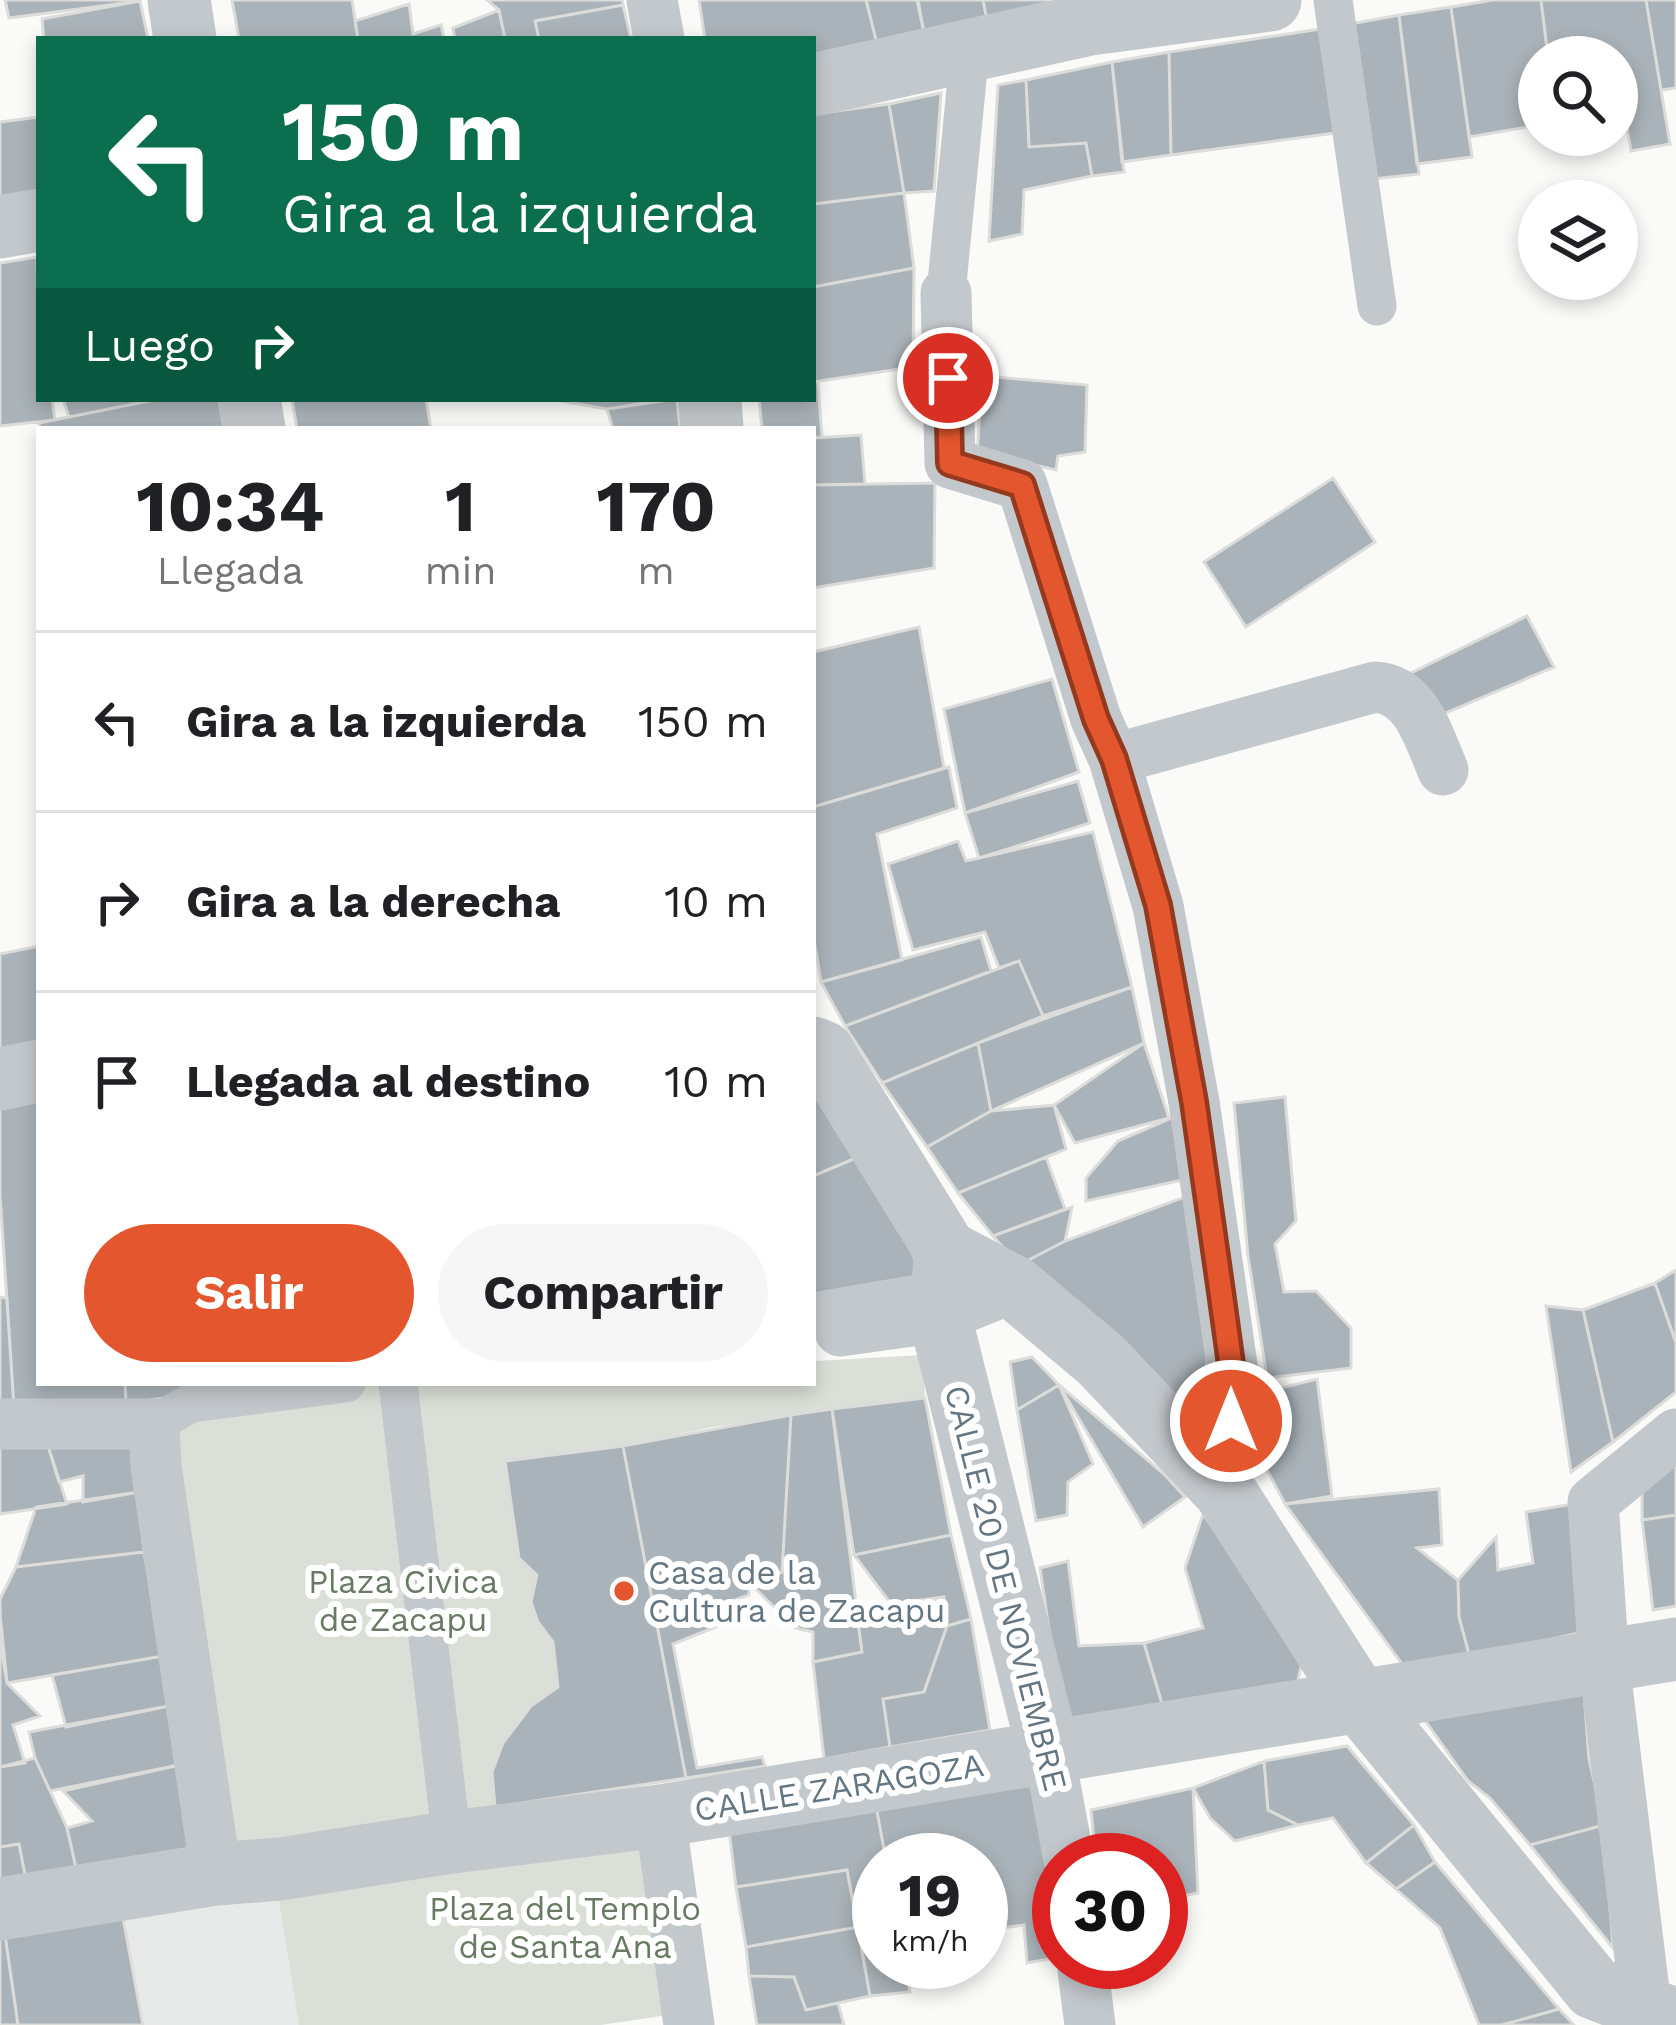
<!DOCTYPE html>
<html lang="es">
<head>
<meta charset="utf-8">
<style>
  body { margin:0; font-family:"Work Sans",sans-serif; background:#f6f6f6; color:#202124; height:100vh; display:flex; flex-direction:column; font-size:45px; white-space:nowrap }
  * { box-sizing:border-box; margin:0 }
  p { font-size:39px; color:#757577 }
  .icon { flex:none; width:66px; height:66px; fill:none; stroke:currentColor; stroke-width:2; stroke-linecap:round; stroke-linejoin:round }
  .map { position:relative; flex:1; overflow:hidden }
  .drawer { position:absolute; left:36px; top:426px; width:780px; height:960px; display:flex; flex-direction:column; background:#fff; border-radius:0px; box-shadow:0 6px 18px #0003 }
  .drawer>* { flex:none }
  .top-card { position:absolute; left:36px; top:36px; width:780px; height:366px; border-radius:0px; box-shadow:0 6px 18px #0003; background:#0b6e4f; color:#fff; overflow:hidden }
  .buttons { position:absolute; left:1518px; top:36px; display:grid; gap:24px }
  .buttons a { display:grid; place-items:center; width:120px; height:120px; border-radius:50%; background:#fff; box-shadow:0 6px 18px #0003; font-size:60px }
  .speed { position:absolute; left:852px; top:1833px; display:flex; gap:24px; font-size:60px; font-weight:700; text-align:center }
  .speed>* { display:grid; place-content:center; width:156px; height:156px; border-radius:50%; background:#fff; box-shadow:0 6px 18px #0003; line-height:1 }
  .speed small { font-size:30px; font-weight:400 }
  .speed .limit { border:18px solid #d22; background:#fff; color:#111 }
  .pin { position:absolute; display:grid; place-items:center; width:102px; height:102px; color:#fff; margin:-51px; border:6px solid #fff; border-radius:50%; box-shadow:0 3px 12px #0007 }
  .me { position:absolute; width:132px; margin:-66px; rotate:0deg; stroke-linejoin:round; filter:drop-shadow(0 0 9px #0008) }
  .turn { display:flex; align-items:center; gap:42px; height:252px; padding:0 48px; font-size:54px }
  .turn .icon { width:156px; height:156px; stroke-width:2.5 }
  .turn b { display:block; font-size:84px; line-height:102px }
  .then { display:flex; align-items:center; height:114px; padding:0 48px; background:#0003; gap:24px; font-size:45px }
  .eta { display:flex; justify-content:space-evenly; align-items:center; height:204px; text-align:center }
  .eta b { font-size:72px; font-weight:700; line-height:84px }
  .button { display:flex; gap:24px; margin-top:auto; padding:24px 48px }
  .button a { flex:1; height:138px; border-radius:72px; background:#e4572e; color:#fff; font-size:48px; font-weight:700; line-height:138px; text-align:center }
  .button a+a { background:#f6f6f6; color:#202124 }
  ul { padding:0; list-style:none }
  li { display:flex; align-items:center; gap:36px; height:180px; padding:0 48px; border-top:3px solid #e0e0e0 }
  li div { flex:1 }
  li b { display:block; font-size:45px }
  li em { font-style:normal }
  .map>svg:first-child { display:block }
</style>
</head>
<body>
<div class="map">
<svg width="1676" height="2025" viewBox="0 0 1676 2025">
  <rect width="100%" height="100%" fill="#fafaf8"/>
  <path fill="#e8e9e9" d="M280 1869 300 2025H145L122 1913Z"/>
  <path fill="#dadfd7" d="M923 1355 925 1398 712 1427 623 1446 686 1778 211 1848 156 1466 191 1403 288 1383H813V1357L815 1361Z
    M660 1816 675 2014 601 2025H299L279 1900Z"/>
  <path fill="#aab3b9" stroke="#dcdcda" stroke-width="3" d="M5 0H140V1L9 18Z
    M232 0H352L358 39H239Z
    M487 0H622L623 5 535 21 539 39H505L499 10Z
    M699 0H866L877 44 813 59V39H705Z
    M866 0H917L924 33 877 44Z
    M918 0H983L987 21 924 33Z
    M983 0H1047L1046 6 987 21Z
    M1493 0H1541L1548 57H1539V125L1469 137 1451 7Z
    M1541 0H1646L1670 144 1631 151 1624 110 1617 112V57H1548Z
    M1646 0H1676V88L1661 90Z
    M140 1 148 39H44L42 19Z
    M409 4 413 34 441 25 444 39H358L355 21Z
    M623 5 631 39H539L535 21Z
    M1451 7 1472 157 1417 164 1399 15Z
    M499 10 505 39H455L453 28Z
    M1399 15 1419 174 1363 180 1340 26Z
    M1327 28 1343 132 1171 155 1169 52Z
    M1169 52 1171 155 1122 162 1112 62Z
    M1112 62 1124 172 1092 176 1086 143 1029 147 1026 80Z
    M1026 80 1029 147 1086 143 1092 176 1024 190 1022 234 989 241 998 85Z
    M941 93 934 191 904 193 889 104Z
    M889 104 904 193 813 204V114Z
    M39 117V200L0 208V122Z
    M904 193 914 268 813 287V204Z
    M37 257 39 399H52L55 420 0 426V263Z
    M914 268 913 367 813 382V287Z
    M983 376 1087 385 1085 452 1058 456 1056 470 977 452Z
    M813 382H818L822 437 813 438V429H762L759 399H813Z
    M63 399H159L69 417Z
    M159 399H227L232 429H40L39 423Z
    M292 399H426L431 429H297Z
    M550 399H670L607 409Z
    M677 399 680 429H613L607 409Z
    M861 435 865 484 813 485V438Z
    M1333 478 1375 542 1246 627 1204 562Z
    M935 483 934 568 813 588V485Z
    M1527 616 1554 667 1441 715 1403 677Z
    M919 627 944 768 813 807V652Z
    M1052 679 1079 772 965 813 944 709Z
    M949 767 957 808 877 834 902 960 821 982 813 933V807Z
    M1078 781 1090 823 979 858 965 813Z
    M1093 832 1132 987 1043 1016 1019 961 999 968 985 932 913 950 888 864 958 841 966 861Z
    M981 937 991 971 845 1026 821 982Z
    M39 946V1052L0 1060V954Z
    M1019 961 1043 1016 882 1083 845 1026Z
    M1132 987 1144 1043 991 1111 978 1043Z
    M978 1043 991 1111 927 1147 882 1083Z
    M1144 1043 1169 1118 1075 1143 1054 1105Z
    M813 1066 868 1153 813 1176Z
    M39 1087V1383H125L126 1403 14 1408 0 1195V1093Z
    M1285 1097 1296 1221 1275 1244 1284 1292 1316 1291 1351 1328V1368L1267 1378 1248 1256 1234 1103Z
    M1054 1105 1066 1149 958 1193 927 1147 991 1111Z
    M1178 1115 1187 1179 1086 1201V1178L1118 1141Z
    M868 1153 925 1282 813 1307V1176Z
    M1046 1157 1065 1209 993 1236 958 1193Z
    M1190 1195 1207 1357 1203 1422 1019 1265 1065 1241Z
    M1072 1207 1065 1241 1019 1265 993 1236Z
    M1676 1270V1343L1655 1283Z
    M1655 1283 1676 1343V1392L1613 1442 1583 1310Z
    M0 1297 7 1298 14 1408 0 1406Z
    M1546 1306 1583 1310 1613 1442 1571 1472Z
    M1032 1357 1059 1385 1017 1410 1010 1362Z
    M1317 1379 1332 1496 1285 1504 1265 1466V1392Z
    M125 1383H282L126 1403Z
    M1059 1385 1164 1474 1185 1497 1143 1527Z
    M1059 1385 1093 1464 1068 1482 1067 1515 1036 1521 1017 1410Z
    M925 1398 951 1535 854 1555 832 1409Z
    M832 1409 862 1652 813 1662V1632L795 1628 749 1582 782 1572 791 1415Z
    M791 1415 782 1572 749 1582V1595L721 1605 723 1624 673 1644 697 1768 762 1757 765 1766 686 1778 623 1446Z
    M132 1442 139 1492 83 1502V1476L59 1482 48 1446Z
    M0 1443 48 1446 67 1504 0 1514Z
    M623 1446 686 1778 495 1807 492 1772 503 1743 531 1706 558 1687 553 1642 538 1622 531 1602 537 1575 519 1558 505 1461Z
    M1676 1459V1515L1642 1520V1486Z
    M1439 1489 1442 1545 1417 1548 1458 1580 1459 1617 1470 1658 1405 1668 1285 1504Z
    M139 1492 144 1552 16 1567 36 1507Z
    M1578 1503 1587 1631 1470 1658 1459 1617 1458 1580 1496 1537 1498 1570 1533 1563 1526 1512Z
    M1203 1514 1303 1657 1297 1685 1165 1714 1144 1643 1203 1628 1185 1568Z
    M1676 1515V1606L1653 1610 1642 1520Z
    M951 1535 971 1619 947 1626 944 1597 891 1604 854 1555Z
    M144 1552 163 1656 7 1683 1 1647 0 1599 16 1567Z
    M1068 1561 1079 1646 1144 1643 1165 1714 1064 1733 1040 1568Z
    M944 1597 947 1626 924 1692 883 1699 890 1747 824 1759 813 1662 862 1652 857 1615Z
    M0 1614 7 1683 40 1716 13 1725 25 1763 0 1767Z
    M971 1619 990 1730 890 1747 883 1699 924 1692 947 1626Z
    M163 1656 174 1705 66 1727 52 1675Z
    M1584 1693 1589 1759 1604 1825 1530 1845 1490 1798 1468 1781 1422 1716Z
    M174 1705 184 1764 50 1791 35 1758 29 1732Z
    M1347 1746 1414 1825 1366 1863 1333 1818 1298 1825 1268 1810 1264 1761Z
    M35 1758 67 1828 78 1877 27 1885 19 1844 0 1847V1767Z
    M1264 1761 1268 1810 1298 1825 1235 1841 1210 1818 1193 1788Z
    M184 1764 190 1849 78 1877 67 1828 92 1821 63 1791Z
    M1040 1780 1059 1904V1957L1027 1963 1024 1925 981 1931V1860H886L876 1806Z
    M1193 1788 1198 1893 1161 1900V1860H1096L1091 1810Z
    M876 1806 886 1860H879V1962H904L910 1992 870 1996 847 1870 736 1887 729 1830Z
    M1414 1825 1435 1862 1396 1889 1366 1863Z
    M1604 1825 1613 1948 1530 1845Z
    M19 1844 27 1885 0 1890V1847Z
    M1435 1862 1559 2009 1502 2025H1479L1440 1928 1396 1889Z
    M847 1870 858 1927 746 1947 736 1887Z
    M122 1913 143 2025H18L5 1935Z
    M858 1927 870 1996 806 2010 794 1977 749 1976 746 1947Z
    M5 1935 18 2025H0V1936Z
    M904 1962H980L981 1966 908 1983Z
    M749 1976 794 1977 806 2010 838 2003 844 2025H757Z
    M1559 2009 1574 2025H1502Z"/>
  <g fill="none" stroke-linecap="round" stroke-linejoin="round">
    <path stroke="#c3c8cc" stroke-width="39" d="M1333 0 1377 306
      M946 293 970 49
      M813 1312 941 1290
      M398 1383 452 1842
      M154 1424 191 1403 346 1383"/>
    <path stroke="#c3c8cc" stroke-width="51" d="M652 0 659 39
      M946 293 950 463 1022 485 1096 719 1114 759 1158 906 1194 1102 1235 1386 1224 1490
      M1114 759 1375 687C1417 690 1428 736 1443 770
      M840 1331 940 1317 1014 1287
      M0 1424H154L156 1466 216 1874
      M1049 1753 1069 1860
      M660 1816 689 2025
      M1082 1962 1090 2025
      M1640 2025 1646 2007 1604 1662 1593 1502 1676 1434"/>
    <path stroke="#c3c8cc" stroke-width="63" d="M179 0 185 39
      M813 85 1090 24 1270 0
      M0 227 39 220
      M249 399 254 429
      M710 399 712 429
      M813 1048 823 1052 946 1251 940 1317 1049 1753
      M0 1079 39 1071
      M946 1251 1014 1287 1101 1360 1224 1490 1358 1699 1594 1988 1676 2020
      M0 1909 216 1874 280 1869 452 1842 660 1816 1676 1649"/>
  </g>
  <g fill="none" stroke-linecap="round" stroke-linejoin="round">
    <defs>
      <path id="route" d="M948 378 950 463 1022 485 1096 719 1114 759 1158 905 1194 1102 1221 1292 1234 1386 1231 1421"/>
    </defs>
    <use href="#route" stroke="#94391e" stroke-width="30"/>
    <use href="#route" stroke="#e4572e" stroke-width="21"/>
  </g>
  <circle fill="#e4572e" stroke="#fff" stroke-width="4.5" cx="624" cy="1591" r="12"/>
  <g text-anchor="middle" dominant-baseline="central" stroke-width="12" stroke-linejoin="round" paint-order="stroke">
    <g font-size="33" fill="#657683" stroke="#fff" text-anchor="start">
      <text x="648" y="1572">Casa de la<tspan x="648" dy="38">Cultura de Zacapu</tspan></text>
    </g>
    <g font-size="33" fill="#687a64" stroke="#fff">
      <text x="403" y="1581">Plaza Civica<tspan x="403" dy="38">de Zacapu</tspan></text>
      <text x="565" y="1908">Plaza del Templo<tspan x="565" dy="38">de Santa Ana</tspan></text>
    </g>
    <g font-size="33" fill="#657683" stroke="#fff">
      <text transform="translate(1006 1588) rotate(76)">CALLE 20 DE NOVIEMBRE</text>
      <text transform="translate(839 1787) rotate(-9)">CALLE ZARAGOZA</text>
    </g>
  </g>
</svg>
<div class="buttons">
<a><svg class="icon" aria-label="search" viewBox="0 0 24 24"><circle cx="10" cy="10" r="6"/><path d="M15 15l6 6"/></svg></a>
<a><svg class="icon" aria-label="layers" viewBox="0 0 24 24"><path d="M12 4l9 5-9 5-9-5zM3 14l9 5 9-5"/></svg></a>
</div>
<div class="speed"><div>19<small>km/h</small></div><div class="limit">30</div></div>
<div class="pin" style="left:948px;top:378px;background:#d93025"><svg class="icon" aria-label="arrive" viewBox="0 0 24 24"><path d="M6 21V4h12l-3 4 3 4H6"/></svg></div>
<svg class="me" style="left:1231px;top:1421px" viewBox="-20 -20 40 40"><circle r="17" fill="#e4572e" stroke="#fff" stroke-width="3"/><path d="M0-11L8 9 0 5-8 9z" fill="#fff"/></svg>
<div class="top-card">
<div class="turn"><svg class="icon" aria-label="left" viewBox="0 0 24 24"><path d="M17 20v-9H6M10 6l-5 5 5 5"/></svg><div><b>150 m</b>Gira a la izquierda</div></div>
<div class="then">Luego<svg class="icon" aria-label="right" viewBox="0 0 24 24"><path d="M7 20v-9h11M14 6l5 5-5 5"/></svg></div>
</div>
<section class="drawer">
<div class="eta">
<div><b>10:34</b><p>Llegada</p></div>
<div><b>1</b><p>min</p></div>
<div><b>170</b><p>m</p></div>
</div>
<ul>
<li><svg class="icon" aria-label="left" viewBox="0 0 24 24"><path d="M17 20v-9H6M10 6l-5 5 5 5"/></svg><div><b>Gira a la izquierda</b></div><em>150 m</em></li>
<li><svg class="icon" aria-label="right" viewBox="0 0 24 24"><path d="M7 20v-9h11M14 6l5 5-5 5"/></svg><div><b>Gira a la derecha</b></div><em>10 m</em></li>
<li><svg class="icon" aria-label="arrive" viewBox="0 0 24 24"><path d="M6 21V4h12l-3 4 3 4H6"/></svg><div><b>Llegada al destino</b></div><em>10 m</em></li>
</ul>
<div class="button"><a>Salir</a><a>Compartir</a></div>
</section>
</div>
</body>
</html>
